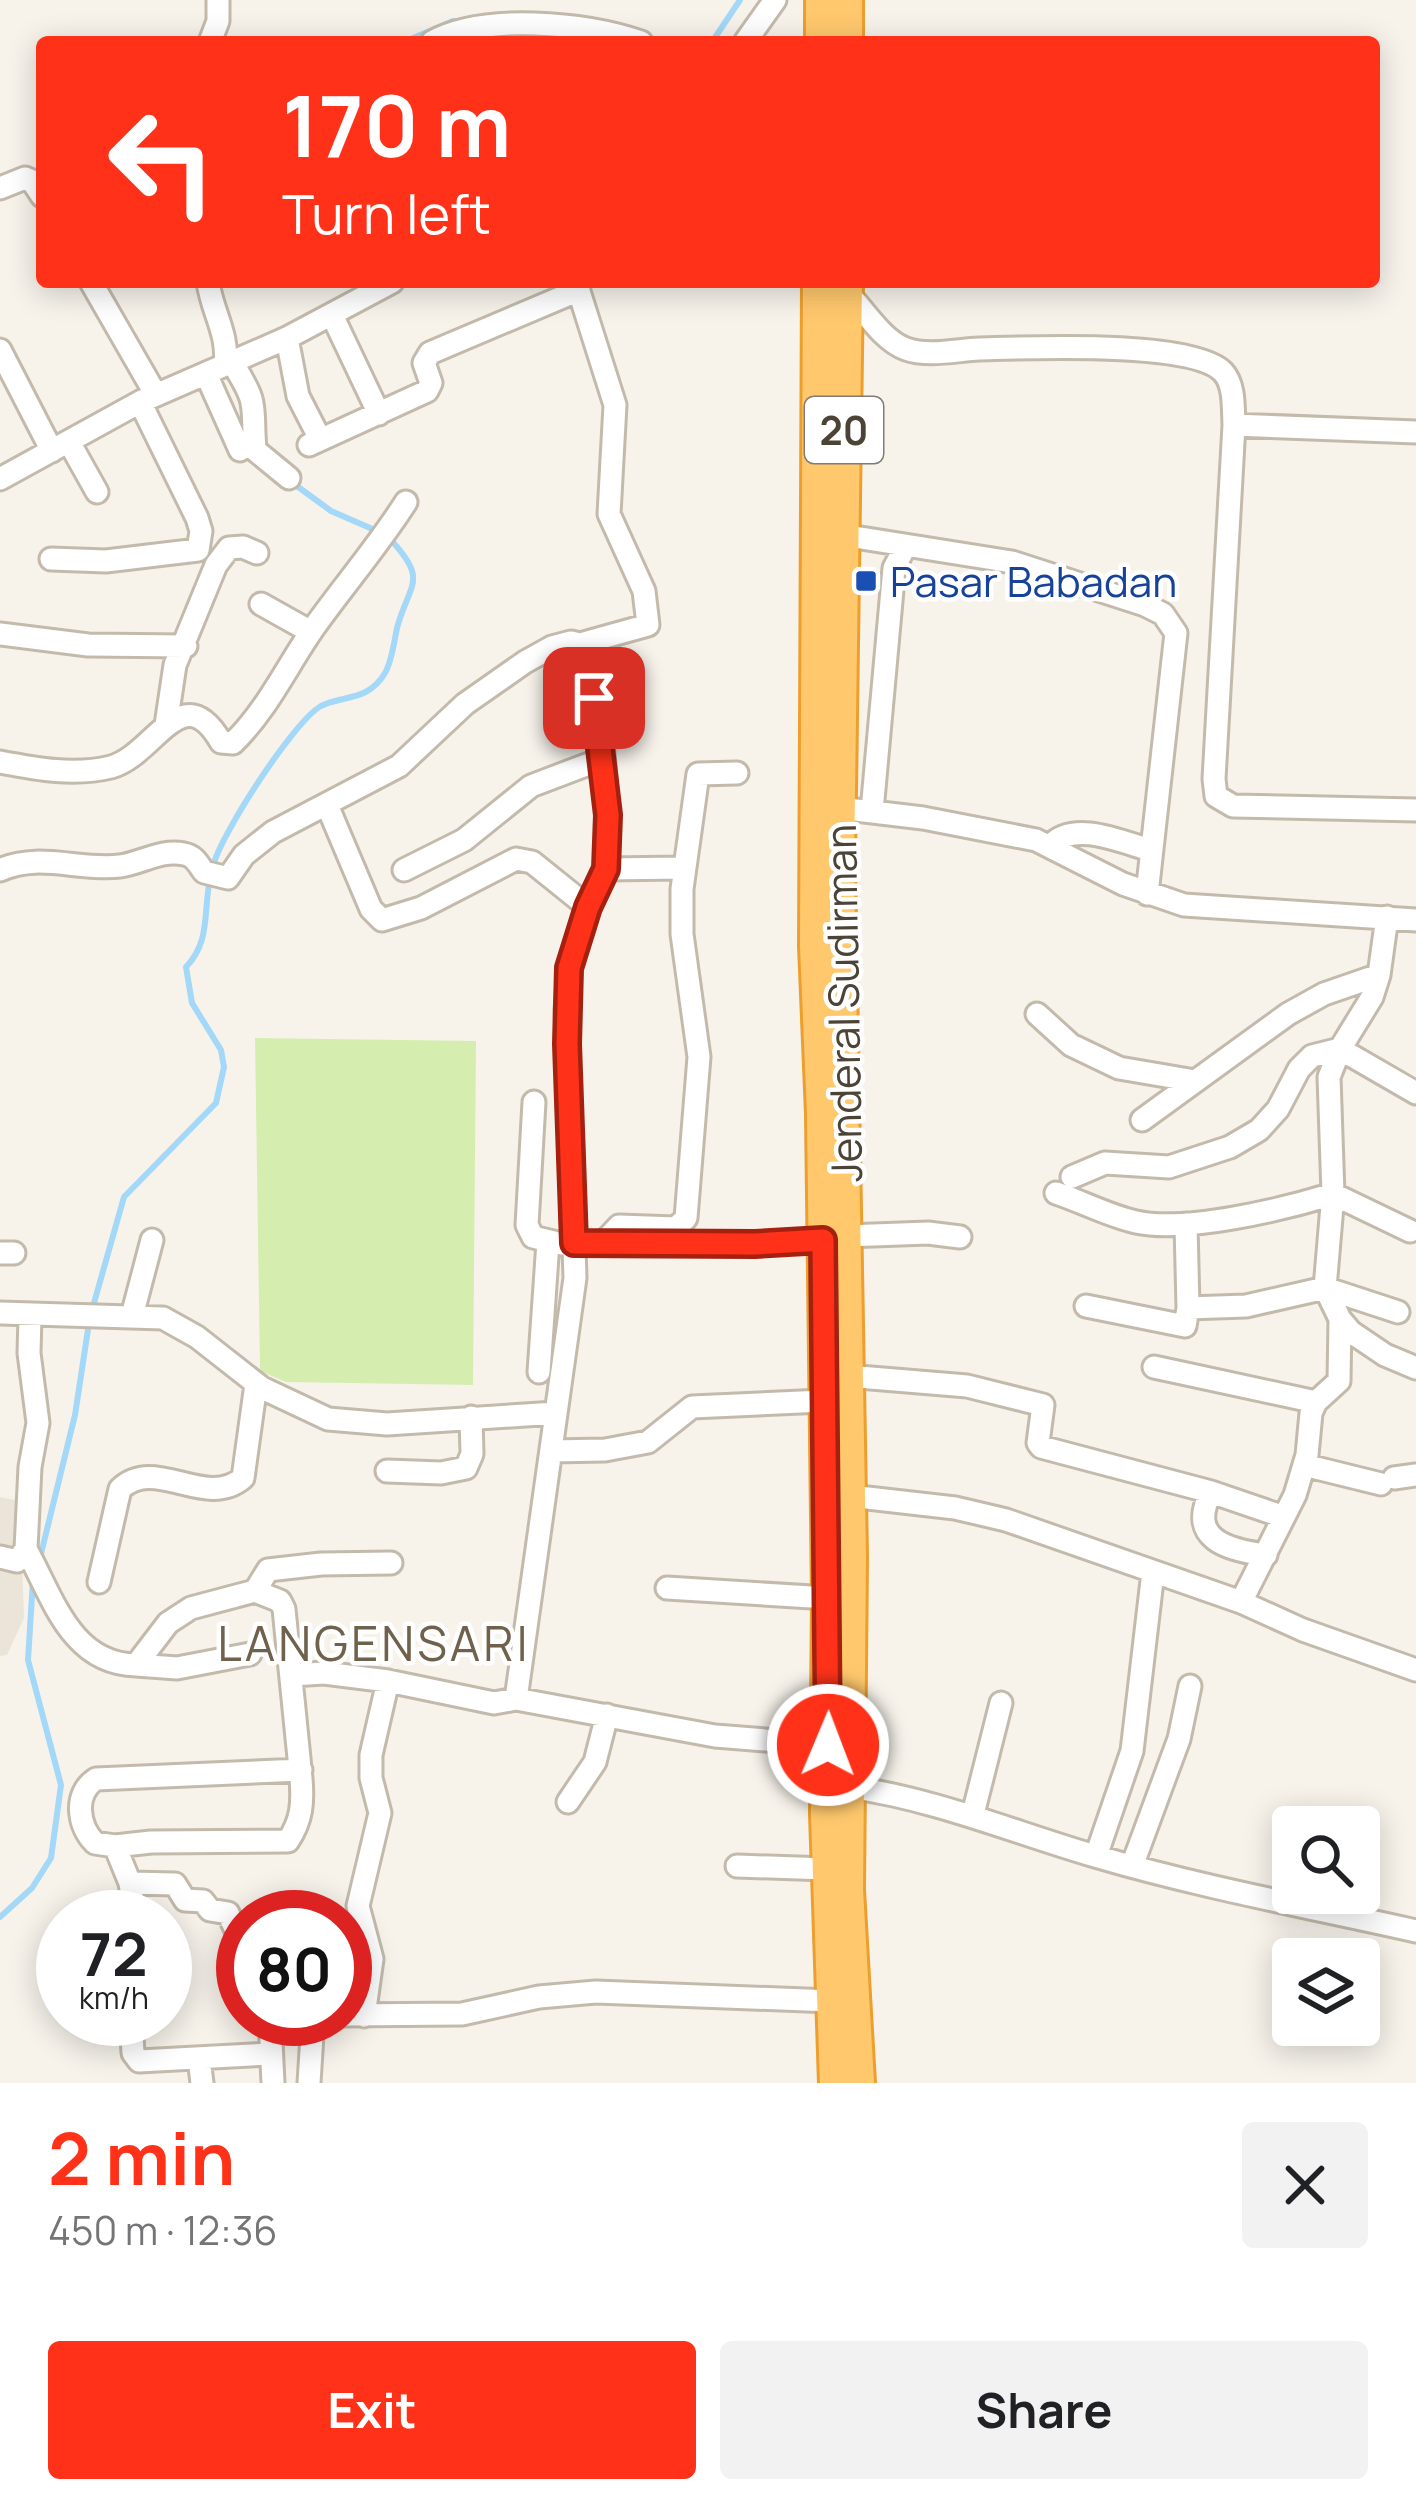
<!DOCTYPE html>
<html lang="en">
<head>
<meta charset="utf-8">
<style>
  body { margin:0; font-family:Manrope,sans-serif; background:#f2f2f2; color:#202124; height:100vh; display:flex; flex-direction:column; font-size:45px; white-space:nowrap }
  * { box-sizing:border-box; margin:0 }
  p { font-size:39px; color:#757577 }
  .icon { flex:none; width:66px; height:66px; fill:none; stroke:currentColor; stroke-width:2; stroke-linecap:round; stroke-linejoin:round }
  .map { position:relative; height:2083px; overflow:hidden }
  .details { display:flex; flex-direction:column; background:#fff; flex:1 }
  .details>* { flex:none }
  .banner { position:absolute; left:36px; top:36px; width:1344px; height:252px; border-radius:12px; box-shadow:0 6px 30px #0003; background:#ff3219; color:#fff; overflow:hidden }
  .buttons { position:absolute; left:1272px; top:1806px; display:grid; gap:24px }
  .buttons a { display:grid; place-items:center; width:108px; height:108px; border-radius:12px; background:#fff; box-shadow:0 6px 30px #0003; font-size:60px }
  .speed { position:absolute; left:36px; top:1890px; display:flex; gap:24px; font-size:60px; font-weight:700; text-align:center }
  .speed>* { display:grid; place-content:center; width:156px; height:156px; border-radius:50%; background:#fff; box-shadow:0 6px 30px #0003; line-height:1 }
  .speed small { font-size:30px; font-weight:400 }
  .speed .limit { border:18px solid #d22; background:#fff; color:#111 }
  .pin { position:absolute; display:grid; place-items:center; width:102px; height:102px; color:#fff; margin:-51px; border-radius:24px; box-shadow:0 6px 18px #0006 }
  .me { position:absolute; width:132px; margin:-66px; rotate:1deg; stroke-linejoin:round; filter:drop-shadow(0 0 9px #0008) }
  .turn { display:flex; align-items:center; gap:42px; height:252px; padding:0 48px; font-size:54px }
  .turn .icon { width:156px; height:156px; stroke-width:2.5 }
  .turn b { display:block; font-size:84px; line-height:102px }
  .round { display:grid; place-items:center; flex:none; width:126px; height:126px; border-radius:12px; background:#f2f2f2 }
  .head { display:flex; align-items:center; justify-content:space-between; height:204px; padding:0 48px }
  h1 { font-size:72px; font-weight:700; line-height:90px; color:#ff3219 }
  .primary-button { display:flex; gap:24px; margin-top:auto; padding:24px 48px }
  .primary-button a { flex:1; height:138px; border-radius:12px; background:#ff3219; color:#fff; font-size:48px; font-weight:700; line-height:138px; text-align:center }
  .primary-button a+a { background:#f2f2f2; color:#202124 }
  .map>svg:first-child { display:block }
</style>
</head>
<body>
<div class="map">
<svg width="1416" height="2083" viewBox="0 0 1416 2083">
  <rect width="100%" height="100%" fill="#f7f3eb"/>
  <path fill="#ebe4d8" d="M0 1497 20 1501 24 1618 7 1655 0 1656Z"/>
  <path fill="#d5eeb0" d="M255 1038 476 1041 473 1385 286 1382 260 1371Z"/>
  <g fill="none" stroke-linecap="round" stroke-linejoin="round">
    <path stroke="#a3d8f8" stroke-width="6" d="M648 38 664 42
      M404 42 453 21 462 22
      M712 42 740 0
      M290 481 331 511 377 531
      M213 866C221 834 294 721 321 706 342 695 368 702 385 673 392 661 394 642 397 628 409 583 430 581 389 538
      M92 1310 124 1197 216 1103 224 1067 221 1050 192 1003 186 967C211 941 203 912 210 879
      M39 1562 75 1415 89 1323
      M0 1917 32 1888 51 1858 61 1785 28 1660 33 1580"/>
    <defs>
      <path id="minor" d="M210 42 218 21V0
        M432 42C484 13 585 23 641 42
        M745 42 775 0
        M0 188 25 178 32 181 42 196
        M91 282 156 395
        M208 282C212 312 229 334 225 365
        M576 282 615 405 609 514 644 591 648 625 580 644
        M842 293 847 292C864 310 883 341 906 349 928 357 957 350 979 349 1026 348 1192 340 1223 372 1235 385 1233 408 1234 425L1214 779 1216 796 1233 806 1416 810
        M332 315 379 414
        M287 338 298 396 320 439
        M0 350 52 451
        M232 362C260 408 251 401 255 450L289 478
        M206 374 240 450
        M1234 425 1416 432
        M69 442 97 492
        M309 445 427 391 431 383 424 363 430 353 579 290
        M0 479 140 402 287 338 392 282
        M842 535 1012 562 1145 605 1163 614 1176 633 1147 894
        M51 559 106 561 198 550 201 531 197 518 140 402
        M261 604 311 632
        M0 634 88 645 186 646
        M166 725 175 665 216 565 229 548 243 547 257 553
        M0 762C37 769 74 776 111 767 155 755 182 675 221 742L233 743C268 709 288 664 315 626 345 584 378 546 406 502
        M327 805 371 909 382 920 421 908 516 859 532 862 588 907
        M839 808 923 818 1036 840 1123 884 1184 905 1416 920
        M872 811 894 568 905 547
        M1051 845C1074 820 1122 842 1150 850
        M683 868 606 869 588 907 569 968 566 1010 575 1278 516 1699 715 1736 828 1745
        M0 870C38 852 80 871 120 866 142 863 161 849 184 854 195 856 198 864 204 872L228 878 244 855 273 832 399 766 465 704 525 662 552 647 571 642 580 644C604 714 609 795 606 869
        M404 870 464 840 531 786 602 759
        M1387 917 1379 975 1372 997 1340 1049 1329 1077 1333 1194 1325 1288 1340 1319 1351 1332 1385 1355 1416 1368
        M1037 1014 1071 1045 1119 1068 1195 1081
        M534 1102 527 1225 533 1237 562 1244H755L823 1240
        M1142 1120 1288 1014 1324 994 1379 975
        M1072 1177 1105 1163 1169 1167 1230 1147 1259 1130 1278 1109 1299 1069 1312 1056 1340 1049 1416 1093
        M1056 1193C1083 1202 1109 1216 1136 1222 1186 1233 1284 1209 1333 1194L1410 1231
        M846 1236 928 1233 960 1237
        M603 1243 619 1226 676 1228 686 1218 699 1057 682 934V889L698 774 737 773
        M0 1253H14
        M1086 1306 1185 1326 1188 1308 1186 1224
        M1188 1308 1246 1306 1325 1288 1398 1312
        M0 1313 163 1318 197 1337 262 1388 328 1419 387 1424 556 1413
        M132 1316 152 1240
        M1154 1367 1316 1402
        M539 1372 548 1242
        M847 1376 967 1386 1043 1405 1038 1443 1041 1447 1211 1492C1187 1539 1227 1550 1266 1555
        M551 1451 605 1450 648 1442 692 1407 823 1401
        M1304 1465 1381 1484
        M387 1471 441 1473 466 1468 472 1454 471 1417
        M1394 1478 1416 1475
        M1211 1492 1284 1517
        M850 1496 955 1508 1006 1520 1241 1602 1303 1630 1416 1670
        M26 1549C53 1598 71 1664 136 1665L168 1623 191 1608 255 1591 268 1570 321 1564 391 1563
        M0 1557 17 1561 26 1549 30 1467 38 1423 29 1353 30 1316
        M99 1582 120 1489C155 1455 205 1510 243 1478L256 1384
        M667 1588 828 1598
        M1241 1602 1295 1495 1307 1455 1311 1413 1316 1402 1339 1381 1340 1319
        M136 1665 177 1668 250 1654
        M292 1675 324 1673 388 1681
        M849 1787C935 1799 1013 1832 1095 1856 1200 1887 1309 1907 1416 1931
        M568 1802 595 1762 607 1715
        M973 1814 1001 1703
        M115 1846 95 1843C78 1826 73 1794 96 1779L301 1770
        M1096 1856 1132 1751 1153 1572
        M737 1866 827 1869
        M1132 1866 1179 1739 1190 1686
        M130 1883 175 1884 185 1900 203 1901 210 1910 228 1913 243 1946
        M135 1917 130 1883 115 1846 151 1842 288 1841C302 1820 303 1803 301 1778L284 1609 280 1601 255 1591
        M345 2015 462 2014 539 1997 596 1992 831 2001
        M364 2016 372 1959 358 1906 380 1813 371 1778V1755L388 1681 494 1703 516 1699
        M131 2019 133 2053 139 2061 270 2054
        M199 2059 202 2083
        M273 2083 270 2020 284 2019
        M309 2083 313 2019"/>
      <path id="highway" d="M821 0V42
        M847 0V42
        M818 282 815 946 822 1114 828 1598 826 1814 835 2083
        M847 282 839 863 851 1557 848 1890 859 2083"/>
    </defs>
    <use href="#minor" stroke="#c3baac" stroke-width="27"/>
    <use href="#highway" stroke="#ed9f2e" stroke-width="36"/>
    <use href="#minor" stroke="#fff" stroke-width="21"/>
    <use href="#highway" stroke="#ffc86d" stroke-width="30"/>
  </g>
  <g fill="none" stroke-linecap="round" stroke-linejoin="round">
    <defs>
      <path id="route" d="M594 698 608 815 606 869 588 907 569 968 567 1044 574 1243 755 1244 823 1240 828 1745"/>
    </defs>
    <use href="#route" stroke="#a62010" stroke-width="30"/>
    <use href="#route" stroke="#ff3219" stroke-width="21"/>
  </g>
  <rect fill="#1a4fb4" stroke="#fff" stroke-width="4.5" x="854" y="569" width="24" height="24" rx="6"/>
  <g text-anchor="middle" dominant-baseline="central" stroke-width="9" stroke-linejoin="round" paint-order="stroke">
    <rect fill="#fff" stroke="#827b73" stroke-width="3" x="805" y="397" width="78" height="66" rx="9"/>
    <g font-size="39" font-weight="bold" fill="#4c4337">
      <text x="844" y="430">20</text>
    </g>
    <g font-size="42" fill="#164399" stroke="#fff" text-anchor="start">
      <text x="890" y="581">Pasar Babadan</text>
    </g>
    <g font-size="42" fill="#4c4337" stroke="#fff">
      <text transform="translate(843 1003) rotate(-91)">Jenderal Sudirman</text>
    </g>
    <g font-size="48" letter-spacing="3" fill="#70614d" stroke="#fff">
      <text x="374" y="1642">LANGENSARI</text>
    </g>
  </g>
</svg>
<div class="buttons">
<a><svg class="icon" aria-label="search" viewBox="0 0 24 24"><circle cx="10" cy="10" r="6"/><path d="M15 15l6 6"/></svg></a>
<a><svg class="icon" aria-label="layers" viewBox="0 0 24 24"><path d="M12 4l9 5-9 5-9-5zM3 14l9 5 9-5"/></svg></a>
</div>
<div class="speed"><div>72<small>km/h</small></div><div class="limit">80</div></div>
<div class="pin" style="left:594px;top:698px;background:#d93025"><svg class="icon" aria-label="arrive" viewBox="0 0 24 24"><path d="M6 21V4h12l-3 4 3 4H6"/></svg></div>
<svg class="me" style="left:828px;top:1745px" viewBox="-20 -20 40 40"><circle r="17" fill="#ff3219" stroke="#fff" stroke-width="3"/><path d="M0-11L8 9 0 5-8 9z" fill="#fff"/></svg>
<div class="banner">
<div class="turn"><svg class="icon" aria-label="left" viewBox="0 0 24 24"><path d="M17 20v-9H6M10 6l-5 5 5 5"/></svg><div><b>170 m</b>Turn left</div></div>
</div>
</div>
<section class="details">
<div class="head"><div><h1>2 min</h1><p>450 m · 12:36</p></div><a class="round"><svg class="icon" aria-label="close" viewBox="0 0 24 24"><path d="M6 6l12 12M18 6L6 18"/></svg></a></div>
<div class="primary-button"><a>Exit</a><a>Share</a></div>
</section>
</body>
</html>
